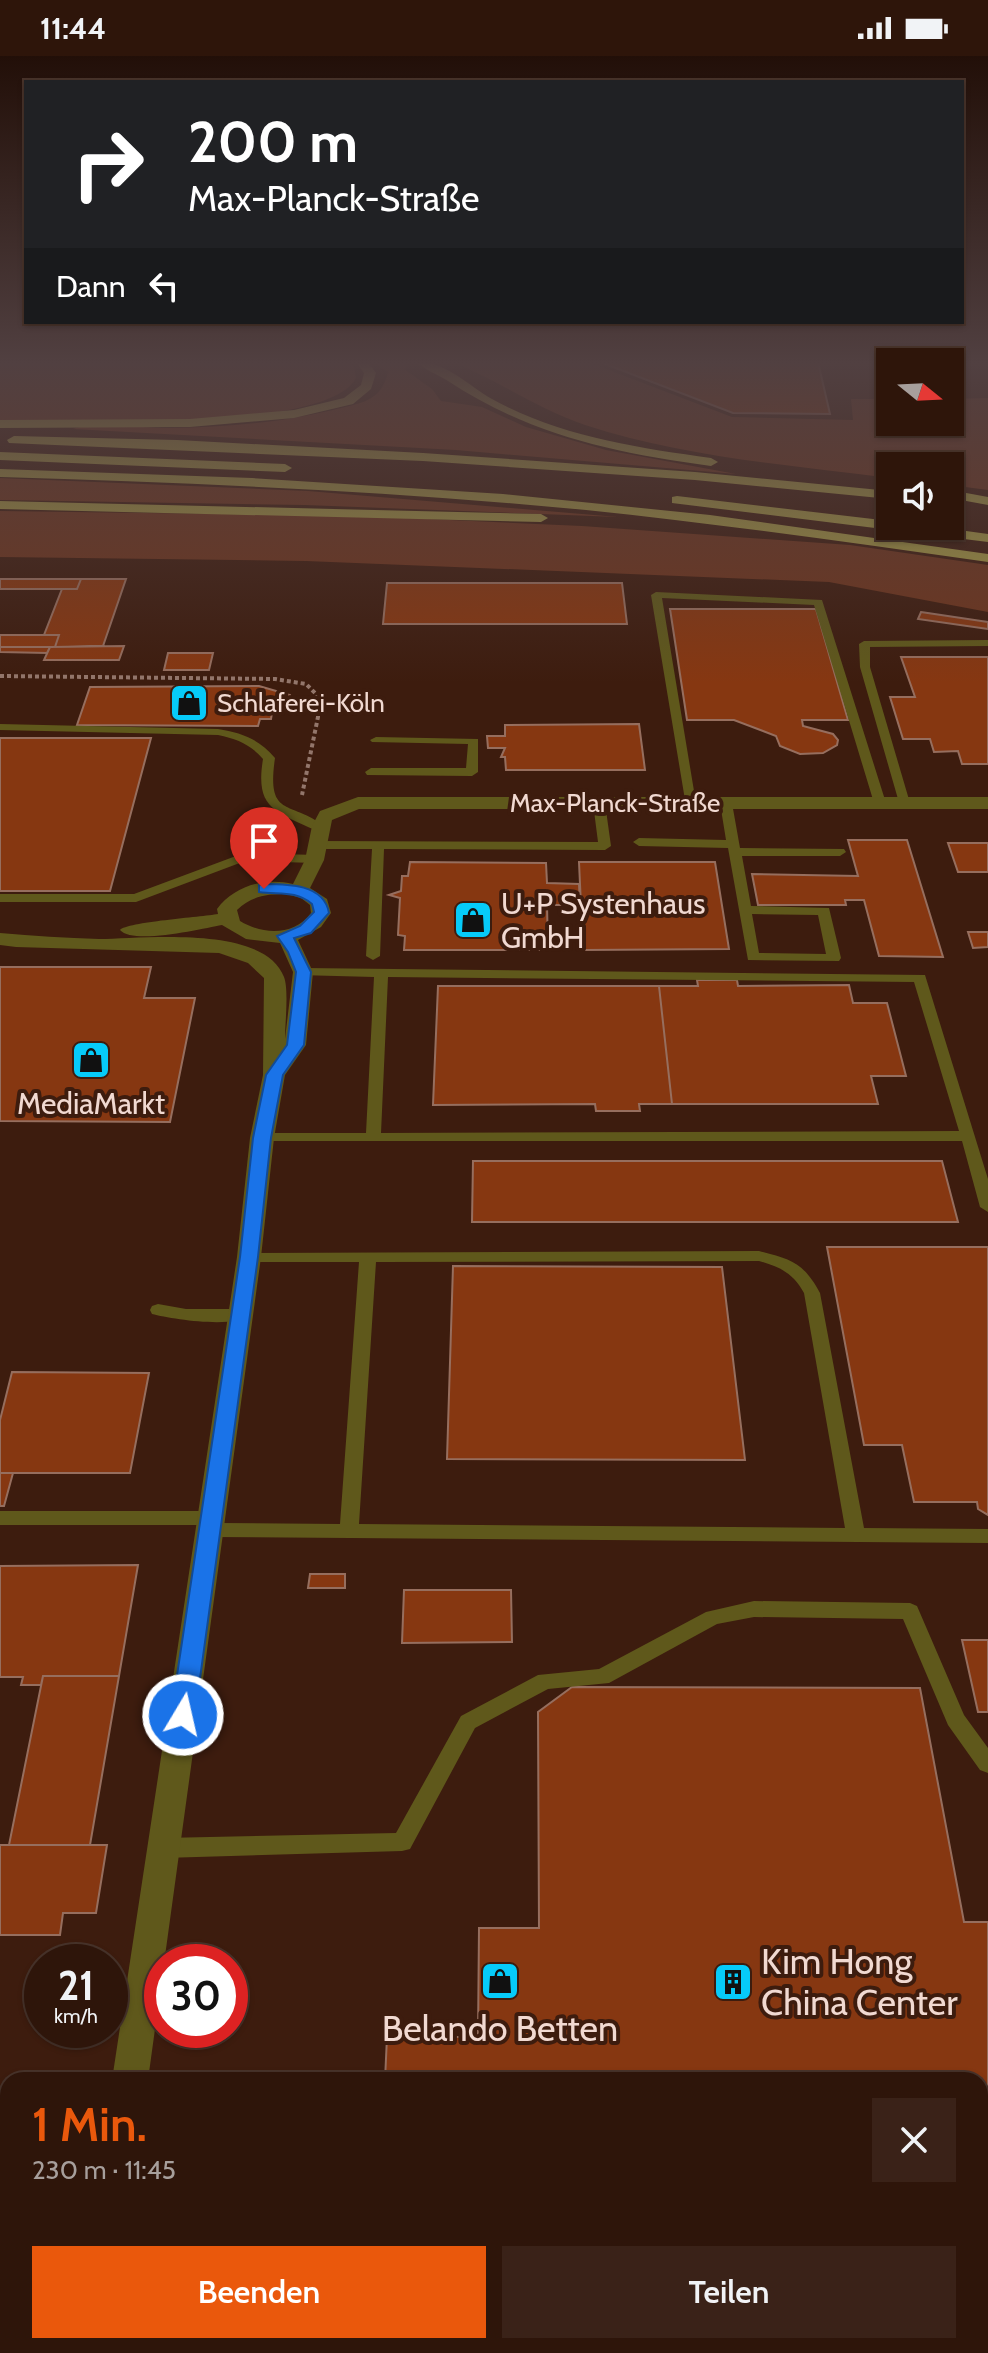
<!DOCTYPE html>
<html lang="de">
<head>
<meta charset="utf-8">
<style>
  body { margin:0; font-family:Cabin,sans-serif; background:#3a2218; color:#f1f3f6; height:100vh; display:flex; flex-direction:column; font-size:30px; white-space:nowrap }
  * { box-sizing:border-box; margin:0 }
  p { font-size:26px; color:#a79f9c }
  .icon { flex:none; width:44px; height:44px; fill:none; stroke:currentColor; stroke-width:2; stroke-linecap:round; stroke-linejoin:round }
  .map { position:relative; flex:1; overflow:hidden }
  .drawer { position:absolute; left:0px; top:2016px; width:988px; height:282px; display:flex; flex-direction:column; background:#2e150a; border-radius:24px 24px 0 0; box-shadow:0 2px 6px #0004,0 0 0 2px #49342b }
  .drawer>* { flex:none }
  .banner { position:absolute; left:24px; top:24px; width:940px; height:244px; border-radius:0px; box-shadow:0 2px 6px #0004,0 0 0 2px #49342b; background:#202124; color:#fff; overflow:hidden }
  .needle { width:52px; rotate:108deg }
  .fabs { position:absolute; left:876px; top:292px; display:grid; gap:16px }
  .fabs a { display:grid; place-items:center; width:88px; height:88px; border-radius:0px; background:#2e150a; box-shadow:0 2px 6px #0004,0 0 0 2px #49342b; font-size:40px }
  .speed { position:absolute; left:24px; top:1888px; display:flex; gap:16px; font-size:40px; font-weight:700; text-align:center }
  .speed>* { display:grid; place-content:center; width:104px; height:104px; border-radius:50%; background:#2e150a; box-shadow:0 2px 6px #0004,0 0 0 2px #49342b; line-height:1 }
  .speed small { font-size:20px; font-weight:400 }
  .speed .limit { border:12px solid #d22; background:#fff; color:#111 }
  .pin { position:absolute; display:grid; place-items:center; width:68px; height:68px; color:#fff; margin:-82px -34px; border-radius:50% 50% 50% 0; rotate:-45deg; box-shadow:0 0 8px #0007 }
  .pin .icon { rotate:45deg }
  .me { position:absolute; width:88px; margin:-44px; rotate:9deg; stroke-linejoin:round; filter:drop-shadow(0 0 6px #0008) }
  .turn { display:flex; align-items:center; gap:28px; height:168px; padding:0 32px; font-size:36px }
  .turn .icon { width:104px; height:104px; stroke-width:2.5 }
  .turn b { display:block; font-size:56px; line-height:68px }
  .then { display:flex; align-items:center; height:76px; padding:0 32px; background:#0003; gap:16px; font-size:30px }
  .round { display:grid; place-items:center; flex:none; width:84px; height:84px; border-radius:0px; background:#3a2218 }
  .summary { display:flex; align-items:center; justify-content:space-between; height:136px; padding:0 32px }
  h1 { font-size:48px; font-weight:600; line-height:60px; color:#ea580c }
  .action { display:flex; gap:16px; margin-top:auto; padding:16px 32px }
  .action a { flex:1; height:92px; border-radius:0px; background:#ea580c; color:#fff; font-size:32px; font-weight:600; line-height:92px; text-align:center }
  .action a+a { background:#3a2218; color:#f1f3f6 }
  .status { display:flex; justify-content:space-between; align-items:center; height:56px; padding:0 40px; background:#2e150a; direction:ltr }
  .status svg { height:22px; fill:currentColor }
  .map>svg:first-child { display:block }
</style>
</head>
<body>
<div class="status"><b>11:44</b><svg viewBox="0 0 49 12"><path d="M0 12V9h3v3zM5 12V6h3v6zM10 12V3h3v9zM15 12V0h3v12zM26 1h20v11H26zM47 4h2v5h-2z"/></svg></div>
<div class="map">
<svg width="988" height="2297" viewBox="0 0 988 2297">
  <rect width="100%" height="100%" fill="#3d1c0e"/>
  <path fill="#6e351d" d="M0 306H347L354 311 356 322C327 378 63 364 0 364Z
    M373 306H398L409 310 404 313 432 333 441 345 482 351 526 371 606 394 736 418 456 394 73 373C95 365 143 372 169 372 225 371 279 367 333 354 359 347 381 347 388 316Z
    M453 306H588L732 361 853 364 851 343H890V366H950V343L988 342V434L950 429V410H890V422C788 409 683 401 585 369 538 353 499 325 453 306Z
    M0 422 308 435 618 461 305 449 0 444Z
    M0 455 362 460 582 470 850 489 988 509V556L829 526 306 505 0 501Z"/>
  <path fill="#863711" stroke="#966e5e" stroke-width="2" d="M600 306H818L830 358 733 357Z
    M0 523H81L77 533H0Z
    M81 523H126L103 590 55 591 59 579H44L62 533H77Z
    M387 527H622L627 568H383Z
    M670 553H816L848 664H802L803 670 833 678 838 684 837 689 823 697 800 698 780 690 776 680 734 664H687Z
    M921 556 988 566V573L918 563Z
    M0 579H59L55 591H0Z
    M124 590 119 604H44L50 591Z
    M0 591H50L47 597 0 596Z
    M168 597H213L209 614H164Z
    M901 601H988V708H962L958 695 934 696 930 683H903L890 641H915Z
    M259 630 290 639 293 651H273L271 663H260L258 670 77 669 90 631Z
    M639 668 645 714H506L505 701H501L505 692H488L487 680H505V669Z
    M0 682H151L110 835H0Z
    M848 784H907L943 901 879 900 864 844H845L846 849H758L752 818 858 820Z
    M948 787H988V816H958Z
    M410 806 546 807 547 827 579 828 580 849H547L548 894H404L405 880 398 879 400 842 389 839 401 835 402 820H408Z
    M579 806H715L729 893 583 894Z
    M968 876H988V891L973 892Z
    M0 911H151L144 942H195L170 1066 0 1065Z
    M697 924H737L738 930 849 929 853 947H887L906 1020H871L878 1048H672L659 930H698Z
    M438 930H659L672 1048H639L640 1055H596L595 1048 433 1049Z
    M473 1105H942L958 1166H472Z
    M827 1191H988V1459L978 1453 977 1446H914L902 1389H864Z
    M453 1210 722 1211 745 1404 447 1403Z
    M12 1316 149 1317 130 1417H0V1364Z
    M0 1417H13L4 1450H0Z
    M138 1509 119 1620H43L41 1629H21L23 1621H0V1510Z
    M310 1518H345V1532H308Z
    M404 1534H511L512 1586 402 1587Z
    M962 1584H988V1656H978Z
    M43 1620H119L90 1789H9Z
    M572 1631 920 1632 964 1866H988V2159H980V2024H385L387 1981H478L479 1872H539L538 1656Z
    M0 1789H107L96 1857H63L60 1879H0Z
    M980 2159H988V2297H547V2290H980Z
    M0 2201H8V2278L5 2297H0Z
    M373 2290H547V2297H373Z"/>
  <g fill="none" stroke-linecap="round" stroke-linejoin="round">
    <path stroke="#93766b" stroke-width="4" stroke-dasharray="4 3" stroke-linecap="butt" d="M0 620 275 623 306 628 317 639 318 661 302 739"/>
    <path fill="#5f581b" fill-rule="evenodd" d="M656 536 822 544 886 747 884 750H876L874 747 814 549 662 542 696 747 694 750H686L651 539Z
      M988 584V590L870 591V611L910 747 908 750H900L860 611 859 588 864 585Z
      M0 668 218 673C242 677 259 683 275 702 266 764 291 743 325 771L319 775 315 774C274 755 255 752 263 703 250 688 237 683 218 679L0 674Z
      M376 681 478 683V716L472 720 367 719 365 716 371 712H466L468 688 372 686 370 684Z
      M599 743 605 747 611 790 605 794 384 793 380 900 373 904 366 900 372 793H318L312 789 318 785 598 786 593 747Z
      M726 743 732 747 740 792 844 793 846 796 840 800H742L751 850 829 852 841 902 839 905 748 904 728 792 639 790 633 786 639 782 726 784 720 747ZM752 858 818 859 826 898 759 897Z
      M244 797 316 799 322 803 316 807 245 805 136 846H0V838H134Z
      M303 912 925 919 988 1123V1156L980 1151 962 1085H257L254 1082 262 1077H366L374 921 298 919 296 916 298 913ZM388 921 914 926 959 1075 381 1077Z
      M759 1195C791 1203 804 1207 820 1237L864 1472 988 1473V1487L211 1481 204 1479 201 1474 204 1469H0V1455H212L219 1457 221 1462 219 1467 340 1468 359 1206H249L243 1205 241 1201 243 1197ZM759 1205C780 1211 793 1217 804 1237L845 1472 359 1468 376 1206Z
      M158 1248 186 1253H240L249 1259C235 1273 171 1263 152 1258L150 1254 152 1250Z
      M754 1545 910 1547 917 1550 964 1659 988 1692V1717L980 1714 948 1669 903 1563 754 1561 717 1568 609 1627 548 1633 475 1672 410 1793 402 1795 163 1802 155 1799 152 1792 155 1785 163 1782 396 1777 461 1660 538 1619 599 1613 706 1556Z"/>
    <path fill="#5f581b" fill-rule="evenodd" d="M358 741H988V753H359L332 764 324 804 310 832 327 843 331 857 321 871 298 884 313 916 306 989 285 1019 274 1082 261 1201 148 2024H112L237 1201 250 1082 263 1019 264 922 248 907 219 897 16 891 0 889V877C33 880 66 882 99 883 143 883 264 868 284 921 289 934 285 967 285 983L293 916 280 887 246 883 222 869C201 873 133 889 120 874 127 866 201 861 218 858L217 853C234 830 265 821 293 828L305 804 312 770 320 755ZM286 838 301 842 310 849 311 857C294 880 263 879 240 865L237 854C251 840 267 838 286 838Z
      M72 2290H112L111 2297H71Z"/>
    <path fill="#a59b46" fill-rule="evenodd" d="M356 306H368L376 317 371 333 353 348 294 362 190 371 0 372V364L190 363 294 354 344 342 361 329 364 317Z
      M416 306C444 304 468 329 492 343 558 380 637 392 711 402L718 406 711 410C614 397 530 379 448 325 437 318 425 314 416 306Z
      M14 380 177 384 423 397 695 416 890 435V443L695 424 423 405 9 387 7 384Z
      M0 396 285 408 292 412 285 416 0 404Z
      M0 413 252 422 503 438 710 459 988 498V506C854 487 720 468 586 454 391 435 196 427 0 421Z
      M950 434 988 441V449L950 442Z
      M677 440 890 465V470H930L988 478V486L672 447V441Z
      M0 445 541 458 548 462 541 466 0 453Z"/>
  </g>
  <linearGradient id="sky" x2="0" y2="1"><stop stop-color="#220f08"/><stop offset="0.49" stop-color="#514041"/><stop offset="1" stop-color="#514041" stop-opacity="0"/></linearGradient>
  <rect width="988" height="627" fill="url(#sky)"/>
  <path fill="#1a73e8" stroke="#114b97" stroke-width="2" d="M264 828C288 828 324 828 329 857L311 877 294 882 311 916 304 989 283 1019 271 1082 258 1201 195 1659 191 1665 183 1668 174 1665 171 1659 240 1201 253 1082 266 1019 287 989 296 916 288 896 277 880 300 870 314 856 312 848C295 834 279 839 259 836V829Z"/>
  <defs>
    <symbol id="shop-square" viewBox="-11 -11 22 22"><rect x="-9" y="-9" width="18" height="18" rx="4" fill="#06cbf9" stroke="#3d1c0e"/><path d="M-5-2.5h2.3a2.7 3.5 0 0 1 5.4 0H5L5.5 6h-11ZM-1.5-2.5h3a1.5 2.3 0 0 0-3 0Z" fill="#111"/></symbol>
    <symbol id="building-square" viewBox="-11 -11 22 22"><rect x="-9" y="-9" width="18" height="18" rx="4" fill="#06cbf9" stroke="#3d1c0e"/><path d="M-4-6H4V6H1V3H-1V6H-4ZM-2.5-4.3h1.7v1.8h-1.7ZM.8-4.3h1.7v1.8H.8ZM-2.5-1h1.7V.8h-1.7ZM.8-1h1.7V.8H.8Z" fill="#111"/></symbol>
  </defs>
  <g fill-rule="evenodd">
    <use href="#shop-square" x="167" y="625" width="44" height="44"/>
    <use href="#shop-square" x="451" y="842" width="44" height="44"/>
    <use href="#shop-square" x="69" y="982" width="44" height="44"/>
    <use href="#shop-square" x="478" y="1903" width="44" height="44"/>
    <use href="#building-square" x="711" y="1904" width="44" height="44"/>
  </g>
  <g text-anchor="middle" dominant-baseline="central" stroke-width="8" stroke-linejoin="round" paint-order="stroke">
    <g font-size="26" fill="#f1d9d1" stroke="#3d1c0e" text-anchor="start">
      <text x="217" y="647">Schlaferei-Köln</text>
    </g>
    <g font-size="26" fill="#f1d9d1" stroke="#3d1c0e">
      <text x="615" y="747">Max-Planck-Straße</text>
    </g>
    <g font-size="30" fill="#f1d9d1" stroke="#3d1c0e" text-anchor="start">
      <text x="501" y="847">U+P Systenhaus<tspan x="501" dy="34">GmbH</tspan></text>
      <text x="91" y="1047" text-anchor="middle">MediaMarkt</text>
    </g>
    <g font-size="36" fill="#f1d9d1" stroke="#3d1c0e" text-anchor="start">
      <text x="761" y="1905">Kim Hong<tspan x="761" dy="41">China Center</tspan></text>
      <text x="500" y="1972" text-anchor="middle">Belando Betten</text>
    </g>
  </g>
</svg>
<div class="fabs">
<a><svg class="needle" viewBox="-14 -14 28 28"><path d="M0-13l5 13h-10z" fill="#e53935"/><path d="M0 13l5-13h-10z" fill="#a79f9c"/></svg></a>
<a><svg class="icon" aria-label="sound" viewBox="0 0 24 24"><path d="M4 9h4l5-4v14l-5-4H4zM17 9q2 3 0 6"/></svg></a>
</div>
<div class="speed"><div>21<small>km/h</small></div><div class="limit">30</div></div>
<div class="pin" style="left:264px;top:833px;background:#d93025"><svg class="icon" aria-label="arrive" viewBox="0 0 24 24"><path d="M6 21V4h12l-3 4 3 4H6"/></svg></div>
<svg class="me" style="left:183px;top:1659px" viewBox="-20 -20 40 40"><circle r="17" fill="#1a73e8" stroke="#fff" stroke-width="3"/><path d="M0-11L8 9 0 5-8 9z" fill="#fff"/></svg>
<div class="banner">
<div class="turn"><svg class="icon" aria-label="right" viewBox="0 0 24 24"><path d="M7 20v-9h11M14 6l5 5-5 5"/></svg><div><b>200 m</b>Max-Planck-Straße</div></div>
<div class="then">Dann<svg class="icon" aria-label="left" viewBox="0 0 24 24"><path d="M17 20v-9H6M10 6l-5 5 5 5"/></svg></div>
</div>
<section class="drawer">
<div class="summary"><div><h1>1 Min.</h1><p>230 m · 11:45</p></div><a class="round"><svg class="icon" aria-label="close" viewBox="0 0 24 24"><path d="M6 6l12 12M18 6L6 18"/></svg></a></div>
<div class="action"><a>Beenden</a><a>Teilen</a></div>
</section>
</div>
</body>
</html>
